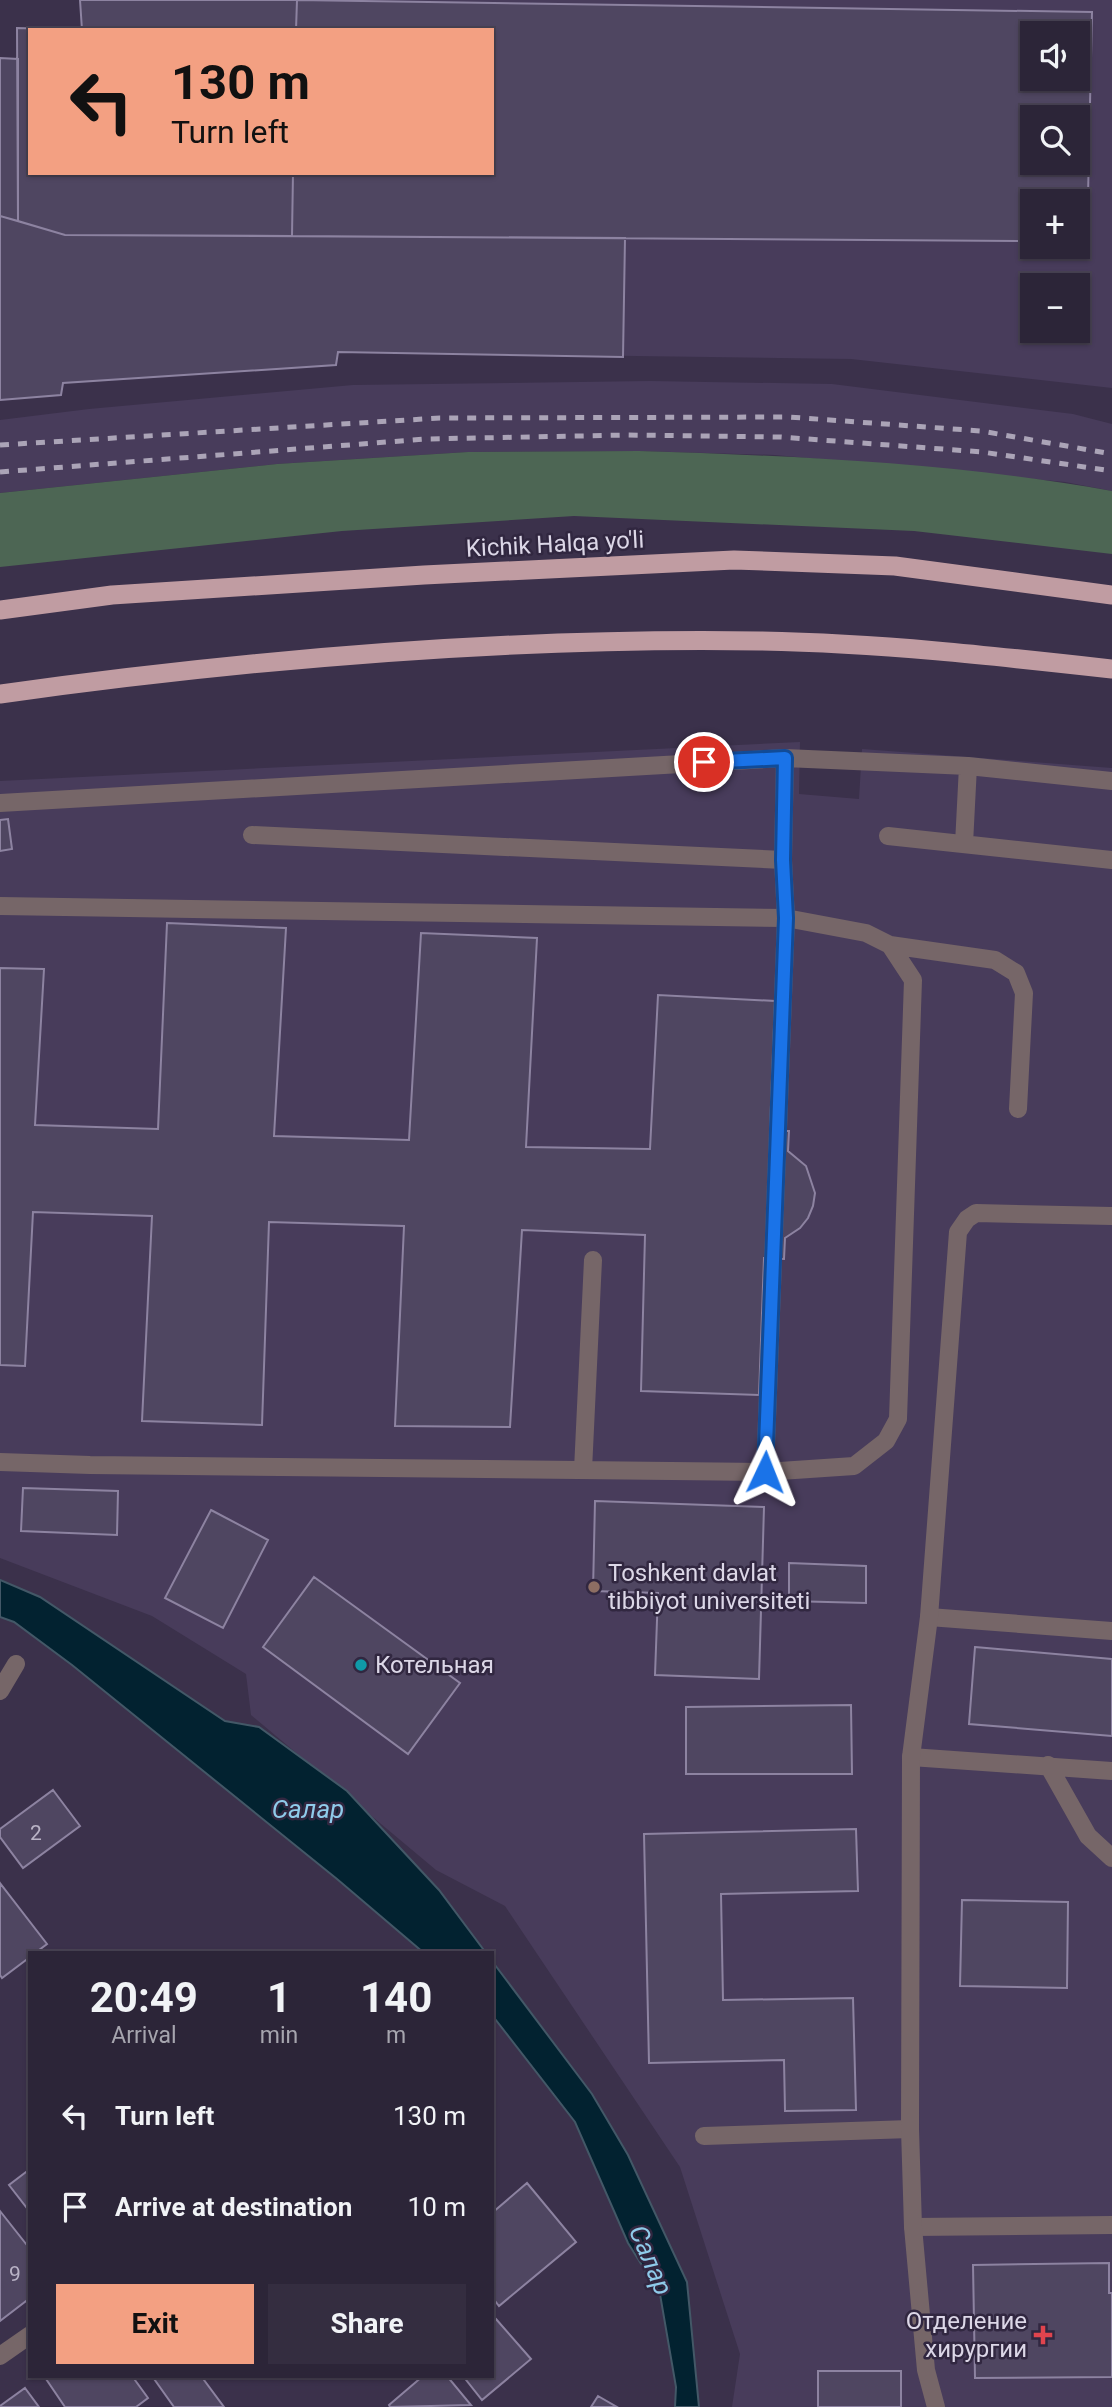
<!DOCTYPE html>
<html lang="en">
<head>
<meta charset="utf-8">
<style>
  body { margin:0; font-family:Roboto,sans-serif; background:#342d40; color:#f1f3f6; height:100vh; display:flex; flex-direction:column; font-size:26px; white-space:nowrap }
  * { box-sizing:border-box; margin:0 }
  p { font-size:23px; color:#a6a5ae }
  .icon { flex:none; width:38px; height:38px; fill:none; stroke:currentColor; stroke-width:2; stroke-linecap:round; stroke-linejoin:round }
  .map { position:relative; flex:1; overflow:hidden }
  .panel { position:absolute; left:28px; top:1951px; width:466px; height:427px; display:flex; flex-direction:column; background:#2c2538; border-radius:0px; box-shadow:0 2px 5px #0004,0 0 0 2px #484253 }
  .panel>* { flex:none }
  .banner { position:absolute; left:28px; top:28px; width:466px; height:147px; border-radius:0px; box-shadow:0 2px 5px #0004,0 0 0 2px #484253; background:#f3a082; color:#111; overflow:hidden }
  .fabs { position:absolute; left:1020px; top:21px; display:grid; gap:14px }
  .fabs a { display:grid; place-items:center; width:70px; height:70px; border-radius:0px; background:#2c2538; box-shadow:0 2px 5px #0004,0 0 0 2px #484253; font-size:35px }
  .pin { position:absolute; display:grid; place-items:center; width:60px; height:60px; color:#fff; margin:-30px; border:4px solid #fff; border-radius:50%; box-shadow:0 2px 7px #0007 }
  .me { position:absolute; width:77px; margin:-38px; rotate:2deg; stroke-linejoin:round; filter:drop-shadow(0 0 5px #0008) }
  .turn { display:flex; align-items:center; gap:24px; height:147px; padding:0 28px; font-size:32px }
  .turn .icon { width:91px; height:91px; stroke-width:2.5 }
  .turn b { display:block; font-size:49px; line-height:60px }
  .eta { display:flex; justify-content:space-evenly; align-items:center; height:119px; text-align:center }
  .eta b { font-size:42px; font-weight:700; line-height:49px }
  .primary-button { display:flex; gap:14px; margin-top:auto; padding:14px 28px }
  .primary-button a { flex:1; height:80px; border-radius:0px; background:#f3a082; color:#111; font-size:28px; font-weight:700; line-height:80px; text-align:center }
  .primary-button a+a { background:#342d40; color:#f1f3f6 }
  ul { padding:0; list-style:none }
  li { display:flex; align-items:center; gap:21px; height:91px; padding:0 28px }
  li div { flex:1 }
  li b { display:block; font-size:26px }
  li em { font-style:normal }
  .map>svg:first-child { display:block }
</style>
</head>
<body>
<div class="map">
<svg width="1112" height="2407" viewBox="0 0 1112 2407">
  <rect width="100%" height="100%" fill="#3b314b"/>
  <path fill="#483c5b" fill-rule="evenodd" d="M80 0H1112V388L851 359 338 352 336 365 64 383 61 395 0 400V58L18 59 17 28 80 30H30V173H492V30ZM1032 33H1078V79H1032ZM1032 117H1078V163H1032ZM1032 201H1078V247H1032ZM1032 285H1078V331H1032Z
    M650 381 832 384 1073 414 1112 424V491L1065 482 775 455 639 451 468 452 277 464 0 493V420L89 409 353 385Z
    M800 742 799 794 859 799 862 749 1112 768V2407H732L740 2354 680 2167 505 1906 436 1870 251 1715 246 1674 152 1616 0 1558V781Z"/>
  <path fill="#4d6654" d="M639 451C797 456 956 463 1112 491V554L914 531 574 516 342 531 0 567V493L277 464 468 452Z"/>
  <path fill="#022230" stroke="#435867" stroke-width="2" d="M0 1580 40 1597 225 1721 259 1727 347 1791 439 1890 486 1953H424L337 1879 72 1665 14 1622 0 1617Z
    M492 1961 592 2094 628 2155 687 2282 699 2407H675L676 2387 660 2294 628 2243 575 2122 492 2015Z"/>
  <path fill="#4f4661" stroke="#8d83a1" stroke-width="2" fill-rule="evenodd" d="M80 0H297L296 30H82Z
    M297 0 1092 12 1087 242H1078V201H1032V241L292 236 293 173H492V30H296ZM1032 33H1078V79H1032ZM1032 117H1078V163H1032Z
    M17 28 80 30H30V173H293L292 236 65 235 18 221Z
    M0 58 18 59V221L0 216Z
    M0 216 65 235 625 238 623 357 338 352 336 365 63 383 61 395 0 400Z
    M8 819 12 849 0 851V820Z
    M167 923 286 928 274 1136 409 1140 421 933 537 938 526 1147 650 1149 658 995 775 1001 770 1131H789L788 1151 806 1166 815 1193 813 1206 808 1218 800 1228 785 1238 784 1259 764 1258 759 1395 641 1391 645 1235 522 1230 510 1427 395 1426 404 1226 269 1222 262 1425 142 1421 152 1216 33 1212 25 1366 0 1365V968L44 969 35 1125 158 1129Z
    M23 1488 118 1491 117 1535 21 1531Z
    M595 1501 764 1507 759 1679 655 1675 658 1593 593 1591Z
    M211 1510 268 1540 223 1628 165 1598Z
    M789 1563 866 1566V1603L789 1601Z
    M314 1577 460 1683 408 1754 263 1647Z
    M975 1647 1112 1659V1736L969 1724Z
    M851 1705 852 1774H686V1707Z
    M53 1790 80 1826 23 1868 0 1837V1829Z
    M856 1829 858 1891 721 1894 723 2000 853 1998 856 2110 785 2111 784 2060 649 2063 644 1834Z
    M0 1883 47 1944 35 1953H30V1957L2 1978 0 1975Z
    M962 1900 1068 1902 1067 1988 960 1986Z
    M30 2169V2212L9 2185Z
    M527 2183 576 2242 499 2306 492 2297V2213Z
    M0 2211 30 2249V2298L0 2321Z
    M1109 2263V2293H1112V2377L975 2378 973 2265Z
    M496 2319 531 2359 482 2400 463 2376H492V2322Z
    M818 2371H901V2407H818Z
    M44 2376H132L148 2398 136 2407H65Z
    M152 2376H201L224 2407H174Z
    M423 2376H447L471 2405 390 2407 389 2405Z
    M25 2388 39 2407H0V2406Z
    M598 2396 617 2407H591Z"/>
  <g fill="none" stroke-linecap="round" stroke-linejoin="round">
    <path stroke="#766668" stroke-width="18" d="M0 803 785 758 968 766 1112 781
      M252 835 783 860
      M888 836 1112 860
      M964 844 968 766
      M0 906 786 918 866 933 890 945 913 980 898 1419 886 1441 854 1466 765 1472 90 1465 0 1462
      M890 945 995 960 1016 973 1024 993 1018 1109
      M583 1470 593 1260
      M765 1472 786 918 783 860 785 758
      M929 1617 1112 1631
      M911 1757 1112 1771
      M1048 1765 1088 1836 1112 1858
      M704 2136 910 2129
      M913 2227 1112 2225"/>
    <path stroke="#766668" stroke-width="18" d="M0 1691 16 1664
      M0 2356 30 2335
      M936 2407 926 2370 913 2227 910 2129 911 1757 929 1617 958 1232 967 1219 976 1213 1112 1216"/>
    <path stroke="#c09ca2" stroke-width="19" d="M0 610 112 595 424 575 734 560 895 566 1112 595
      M0 694C251 659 506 637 760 641 878 643 995 656 1112 669"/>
    <path stroke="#aba4b7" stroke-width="5" stroke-dasharray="9 9" stroke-linecap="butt" d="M0 445 440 418 789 417 981 431 1112 454
      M0 472 426 439 628 435 781 437 982 452 1112 471"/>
  </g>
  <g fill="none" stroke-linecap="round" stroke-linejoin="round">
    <defs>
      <path id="route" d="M704 762 785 758 783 860 786 918 765 1472"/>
    </defs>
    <use href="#route" stroke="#114b97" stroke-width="18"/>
    <use href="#route" stroke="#1a73e8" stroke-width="12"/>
  </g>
  <circle fill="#8d6e63" stroke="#312740" stroke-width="2.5" cx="594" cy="1587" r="7"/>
  <circle fill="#0f9aa8" stroke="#312740" stroke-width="2.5" cx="361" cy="1665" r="7"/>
  <path fill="#e0444e" stroke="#312740" stroke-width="2.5" d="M1039.5 2324.5h7v7h7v7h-7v7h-7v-7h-7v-7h7z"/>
  <g text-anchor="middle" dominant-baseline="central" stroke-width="5" stroke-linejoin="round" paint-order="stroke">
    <g font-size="21" fill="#b9b3c6">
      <text x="36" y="1833">2</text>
      <text x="15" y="2274">9</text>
    </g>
    <g font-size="24" fill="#dcd7e7" stroke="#312740">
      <text transform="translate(555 544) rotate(-3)">Kichik Halqa yo'li</text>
    </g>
    <g font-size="24" fill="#dcd7e7" stroke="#312740" text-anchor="start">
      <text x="608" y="1573">Toshkent davlat<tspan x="608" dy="28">tibbiyot universiteti</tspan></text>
      <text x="375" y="1665">Котельная</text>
      <text x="1027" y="2321" text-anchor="end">Отделение<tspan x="1027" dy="28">хирургии</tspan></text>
    </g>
    <g font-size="26" font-style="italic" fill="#8fcbea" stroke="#312740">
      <text x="308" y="1809">Салар</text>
      <text transform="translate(651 2260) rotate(67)">Салар</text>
    </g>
  </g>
</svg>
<div class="fabs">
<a><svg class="icon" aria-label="sound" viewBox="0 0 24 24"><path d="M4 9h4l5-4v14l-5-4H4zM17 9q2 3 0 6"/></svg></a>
<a><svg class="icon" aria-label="search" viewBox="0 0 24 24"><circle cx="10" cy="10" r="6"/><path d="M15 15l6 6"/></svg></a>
<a>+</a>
<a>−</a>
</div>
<div class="pin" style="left:704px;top:762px;background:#d93025"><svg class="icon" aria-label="arrive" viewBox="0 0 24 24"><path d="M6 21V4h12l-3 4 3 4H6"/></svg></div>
<svg class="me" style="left:765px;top:1472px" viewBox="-20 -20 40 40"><path d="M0-17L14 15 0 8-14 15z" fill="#1a73e8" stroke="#fff" stroke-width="4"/></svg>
<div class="banner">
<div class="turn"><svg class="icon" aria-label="left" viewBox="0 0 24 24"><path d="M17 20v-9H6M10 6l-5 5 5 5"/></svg><div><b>130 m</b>Turn left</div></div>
</div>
<section class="panel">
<div class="eta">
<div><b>20:49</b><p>Arrival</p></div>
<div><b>1</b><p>min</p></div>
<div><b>140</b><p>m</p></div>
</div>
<ul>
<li><svg class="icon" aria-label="left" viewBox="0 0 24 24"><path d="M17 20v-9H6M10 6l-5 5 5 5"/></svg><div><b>Turn left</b></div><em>130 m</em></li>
<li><svg class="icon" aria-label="arrive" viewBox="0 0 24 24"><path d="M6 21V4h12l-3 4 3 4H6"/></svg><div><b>Arrive at destination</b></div><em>10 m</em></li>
</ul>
<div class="primary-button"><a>Exit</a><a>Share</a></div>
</section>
</div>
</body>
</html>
